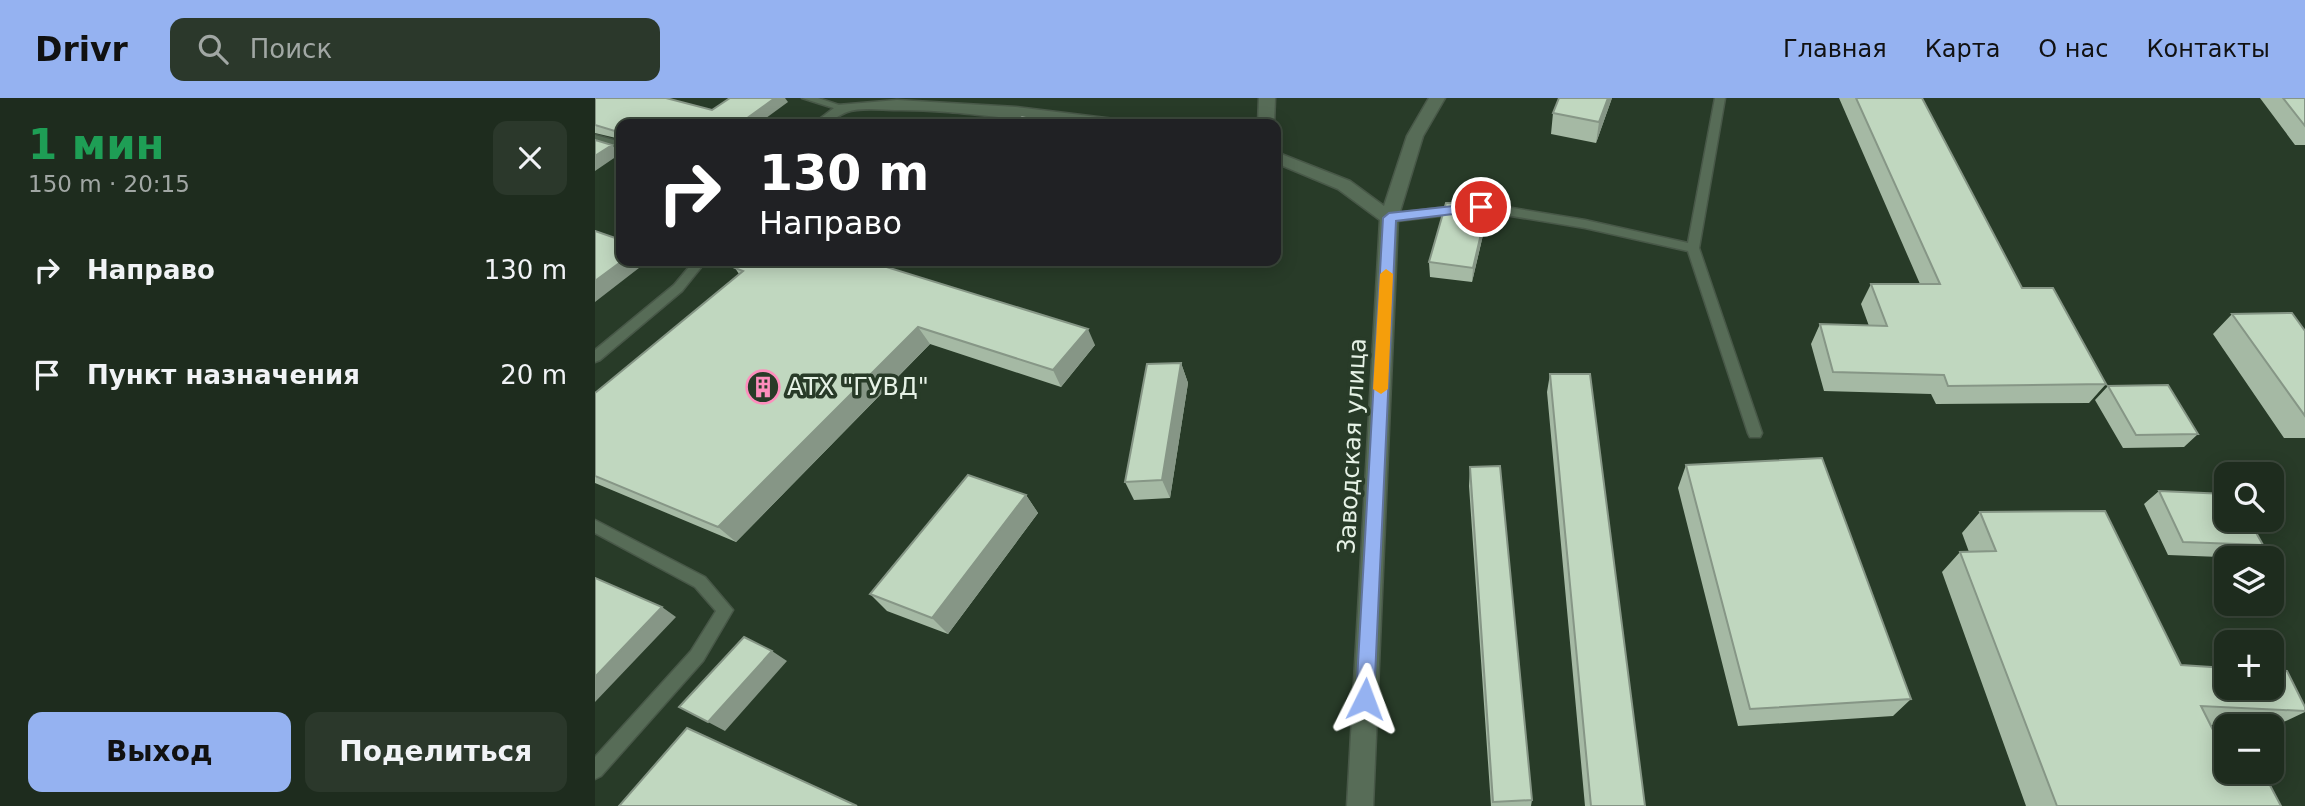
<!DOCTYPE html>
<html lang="ru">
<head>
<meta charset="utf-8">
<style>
  body { margin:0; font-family:"DejaVu Sans",sans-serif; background:#2b382b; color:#f1f3f6; height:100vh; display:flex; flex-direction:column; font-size:26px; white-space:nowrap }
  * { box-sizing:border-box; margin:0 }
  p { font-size:23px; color:#a1a7a4 }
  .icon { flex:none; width:38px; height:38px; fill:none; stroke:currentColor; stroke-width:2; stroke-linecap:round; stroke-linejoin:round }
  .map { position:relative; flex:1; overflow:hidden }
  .sheet { display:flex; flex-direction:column; background:#1e2c1e; width:595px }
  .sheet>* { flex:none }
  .guide { position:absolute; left:21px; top:21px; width:665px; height:147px; border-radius:14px; box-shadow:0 4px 18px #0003,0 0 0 2px #3c483c; background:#202124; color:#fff; overflow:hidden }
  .tools { position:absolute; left:1619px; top:364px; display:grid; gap:14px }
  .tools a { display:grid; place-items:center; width:70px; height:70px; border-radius:14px; background:#1e2c1e; box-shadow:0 4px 18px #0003,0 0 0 2px #3c483c; font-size:35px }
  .pin { position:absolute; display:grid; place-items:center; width:60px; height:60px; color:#fff; margin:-30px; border:4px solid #fff; border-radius:50%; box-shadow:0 2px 7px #0007 }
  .me { position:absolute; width:77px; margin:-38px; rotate:3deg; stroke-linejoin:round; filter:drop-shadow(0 0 5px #0008) }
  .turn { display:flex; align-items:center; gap:24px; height:147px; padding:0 28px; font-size:32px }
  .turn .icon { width:91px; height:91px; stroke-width:2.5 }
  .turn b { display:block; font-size:49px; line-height:60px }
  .round { display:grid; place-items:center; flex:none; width:74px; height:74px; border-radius:14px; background:#2b382b }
  .summary { display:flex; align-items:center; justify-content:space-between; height:119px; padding:0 28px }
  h1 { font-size:42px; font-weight:800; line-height:52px; color:#1e9e55 }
  .primary-button { display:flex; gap:14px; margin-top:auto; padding:14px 28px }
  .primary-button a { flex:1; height:80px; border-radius:14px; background:#95b2f1; color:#111; font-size:28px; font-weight:800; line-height:80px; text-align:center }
  .primary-button a+a { background:#2b382b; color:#f1f3f6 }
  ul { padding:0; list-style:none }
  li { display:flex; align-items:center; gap:21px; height:105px; padding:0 28px }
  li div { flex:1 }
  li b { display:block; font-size:26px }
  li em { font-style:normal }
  header { display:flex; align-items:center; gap:42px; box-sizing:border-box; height:98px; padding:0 35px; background:#95b2f1; color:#111 }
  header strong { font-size:33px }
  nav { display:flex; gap:38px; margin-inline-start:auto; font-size:24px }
  .search { width:490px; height:63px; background:#2b382b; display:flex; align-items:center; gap:18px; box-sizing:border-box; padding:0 24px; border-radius:14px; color:#a1a7a4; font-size:26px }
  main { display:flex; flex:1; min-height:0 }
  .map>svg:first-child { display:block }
</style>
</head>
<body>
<header>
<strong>Drivr</strong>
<div class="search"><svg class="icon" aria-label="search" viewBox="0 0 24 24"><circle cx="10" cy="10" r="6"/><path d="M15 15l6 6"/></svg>Поиск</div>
<nav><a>Главная</a><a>Карта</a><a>О нас</a><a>Контакты</a></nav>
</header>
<main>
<section class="sheet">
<div class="summary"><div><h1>1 мин</h1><p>150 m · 20:15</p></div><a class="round"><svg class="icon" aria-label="close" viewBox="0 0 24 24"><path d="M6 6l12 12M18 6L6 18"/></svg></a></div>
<ul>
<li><svg class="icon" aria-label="right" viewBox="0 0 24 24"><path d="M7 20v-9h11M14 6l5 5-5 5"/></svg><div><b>Направо</b></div><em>130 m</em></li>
<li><svg class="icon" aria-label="arrive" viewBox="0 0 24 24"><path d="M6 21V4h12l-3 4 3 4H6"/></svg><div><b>Пункт назначения</b></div><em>20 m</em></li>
</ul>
<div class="primary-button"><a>Выход</a><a>Поделиться</a></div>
</section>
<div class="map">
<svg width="1710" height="708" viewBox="0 0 1710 708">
  <rect width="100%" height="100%" fill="#283b28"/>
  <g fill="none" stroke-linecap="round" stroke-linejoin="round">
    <defs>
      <path id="lane" d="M207 0H223L253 10 248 13Z
        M1120 0H1130L1104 150 1167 335 1165 339H1155L1153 335 1093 153 990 130 886 113 794 124 788 120 794 116 886 105 990 122 1093 145Z
        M99 163H111L87 193 5 262 0 264V252L79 187Z
        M0 422 110 479 138 512 108 563 6 678 0 681V659L96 553 121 513 100 489 0 435Z"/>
      <path id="street" d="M664 0H680L679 26H663Z
        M834 0H850L828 38 803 120 778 708H752L785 122 743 91 681 65V54L755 83 789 108 812 38Z
        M302 2 421 9 519 21 527 26C452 30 376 11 300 12 286 12 266 9 252 14 236 20 239 27 218 26L243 7Z
        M0 37 26 44V54L0 47Z"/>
    </defs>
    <use href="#lane" stroke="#485848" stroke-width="3"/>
    <use href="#street" stroke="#485848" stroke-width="3"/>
    <use href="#lane" fill="#576c57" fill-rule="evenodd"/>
    <use href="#street" fill="#576c57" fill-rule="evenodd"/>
  </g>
  <path fill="#a5b9a4" d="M0 0 117 12 193 4 26 26 21 40 0 35Z
    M1017 0 1001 45 956 36 958 15Z
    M1244 0H1327L1427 190 1511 286 1494 305 1341 306 1336 296 1229 293 1216 246 1225 226 1274 228 1266 206 1276 186H1325Z
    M1665 0H1710V47H1700Z
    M892 120 877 184 835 179 834 164Z
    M140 170 500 247 466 289 335 246 141 444 0 385V295L144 176Z
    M1637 216 1710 233V340H1689L1618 236Z
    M586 265 593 285 575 400 539 402 530 384Z
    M955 276 1050 708H990L952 294Z
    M1513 288 1603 336 1589 349 1528 350 1500 302Z
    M1091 367 1316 601 1298 618 1143 628 1083 390Z
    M875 369 937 702 936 708H896L874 388Z
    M1564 393 1668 447 1651 460 1573 457 1549 406Z
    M431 397 443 415 353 536 292 513 275 496Z
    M1385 414 1586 567 1710 609V614L1678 629 1676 628 1616 627 1631 674 1686 708H1431L1347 474 1365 454H1374L1367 435Z"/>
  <path fill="#869686" d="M180 0H190L193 4 163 26H144Z
    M1013 0H1017L1001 45 1004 24Z
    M26 41V51L21 44Z
    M17 47 25 56 0 73V58Z
    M684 74 688 93 681 102V78Z
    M893 106 892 120 877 184 878 170Z
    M27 163H53L0 204V183Z
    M323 229 335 246 141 444 123 429Z
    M493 231 500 247 466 289 458 272Z
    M586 265 593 285 575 400 567 382Z
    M431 397 443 415 353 536 337 520Z
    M67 509 81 519 0 604V579Z
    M177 553 192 563 130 633 113 624Z"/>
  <path fill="#c0d7bf" stroke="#869686" stroke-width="2" d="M0 0H71L117 12 135 0H180L144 26H26V41L21 44 20 33 0 27Z
    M964 0H1013L1004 24 958 15Z
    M1261 0H1327L1427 190H1458L1511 286 1353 288 1349 277 1238 274 1225 226 1292 228 1276 186H1345Z
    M1688 0H1710V28Z
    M427 19 453 26H419Z
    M0 42 17 47 0 58Z
    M851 105 893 106 878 170 834 164Z
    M0 133 26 142 27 163 0 183Z
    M148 163H272L493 231 458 272 323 229 123 429 0 378V295L148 173 140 170Z
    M1697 215 1710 233V318L1637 216Z
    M586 265 567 382 530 384 552 266Z
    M955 276H995L1050 708H996Z
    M1573 287 1603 336 1541 337 1513 288Z
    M1227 360 1316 601 1155 611 1091 367Z
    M905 368 937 702 898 704 875 369Z
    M373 377 431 397 337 520 275 496Z
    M1564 393 1631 396V422H1654L1668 447 1588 444Z
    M1510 413 1586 567 1631 570V590H1676V572L1692 573 1710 609V613L1606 608 1631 658V674H1668L1686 708H1462L1365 454 1401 453 1385 414Z
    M0 480 67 509 0 579Z
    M149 539 177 553 113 624 84 609Z
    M92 630 262 708H24Z"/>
  <path fill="#95b2f1" stroke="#61749d" stroke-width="2" d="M886 105 893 109 891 112 801 123 779 601 777 607 770 610 763 607 761 601 788 120 794 115Z"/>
  <path fill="#f59e0b" d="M791 171 798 176 793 291 786 296 778 291 785 176Z"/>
  <defs>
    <symbol id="building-ring" viewBox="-11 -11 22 22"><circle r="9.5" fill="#283b28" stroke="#fe8ebd" stroke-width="1.5"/><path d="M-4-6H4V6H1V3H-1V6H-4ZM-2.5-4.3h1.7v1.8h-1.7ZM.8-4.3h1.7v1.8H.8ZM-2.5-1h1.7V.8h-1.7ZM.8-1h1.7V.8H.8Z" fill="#fe8ebd"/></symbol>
  </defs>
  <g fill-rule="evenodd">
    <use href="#building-ring" x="149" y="270" width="38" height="38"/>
  </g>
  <g text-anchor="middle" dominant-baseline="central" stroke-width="7" stroke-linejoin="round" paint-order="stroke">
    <g font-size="24" fill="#e6f2e6" stroke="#283b28" text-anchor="start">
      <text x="192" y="289">АТХ "ГУВД"</text>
    </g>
    <g font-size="24" fill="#e6f2e6" stroke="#283b28">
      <text transform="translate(757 348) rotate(-87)">Заводская улица</text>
    </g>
  </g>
</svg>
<div class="tools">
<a><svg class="icon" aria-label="search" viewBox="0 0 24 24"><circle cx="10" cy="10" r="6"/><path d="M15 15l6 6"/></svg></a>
<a><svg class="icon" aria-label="layers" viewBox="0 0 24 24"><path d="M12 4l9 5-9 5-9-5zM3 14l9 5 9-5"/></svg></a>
<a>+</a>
<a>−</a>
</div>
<div class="pin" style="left:886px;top:109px;background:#d93025"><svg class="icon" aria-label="arrive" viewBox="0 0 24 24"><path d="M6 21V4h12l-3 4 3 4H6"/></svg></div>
<svg class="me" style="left:770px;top:601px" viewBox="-20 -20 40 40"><path d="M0-17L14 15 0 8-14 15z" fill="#95b2f1" stroke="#fff" stroke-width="4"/></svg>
<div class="guide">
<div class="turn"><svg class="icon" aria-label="right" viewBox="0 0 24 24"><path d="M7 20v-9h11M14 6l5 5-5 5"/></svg><div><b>130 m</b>Направо</div></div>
</div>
</div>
</main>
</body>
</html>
